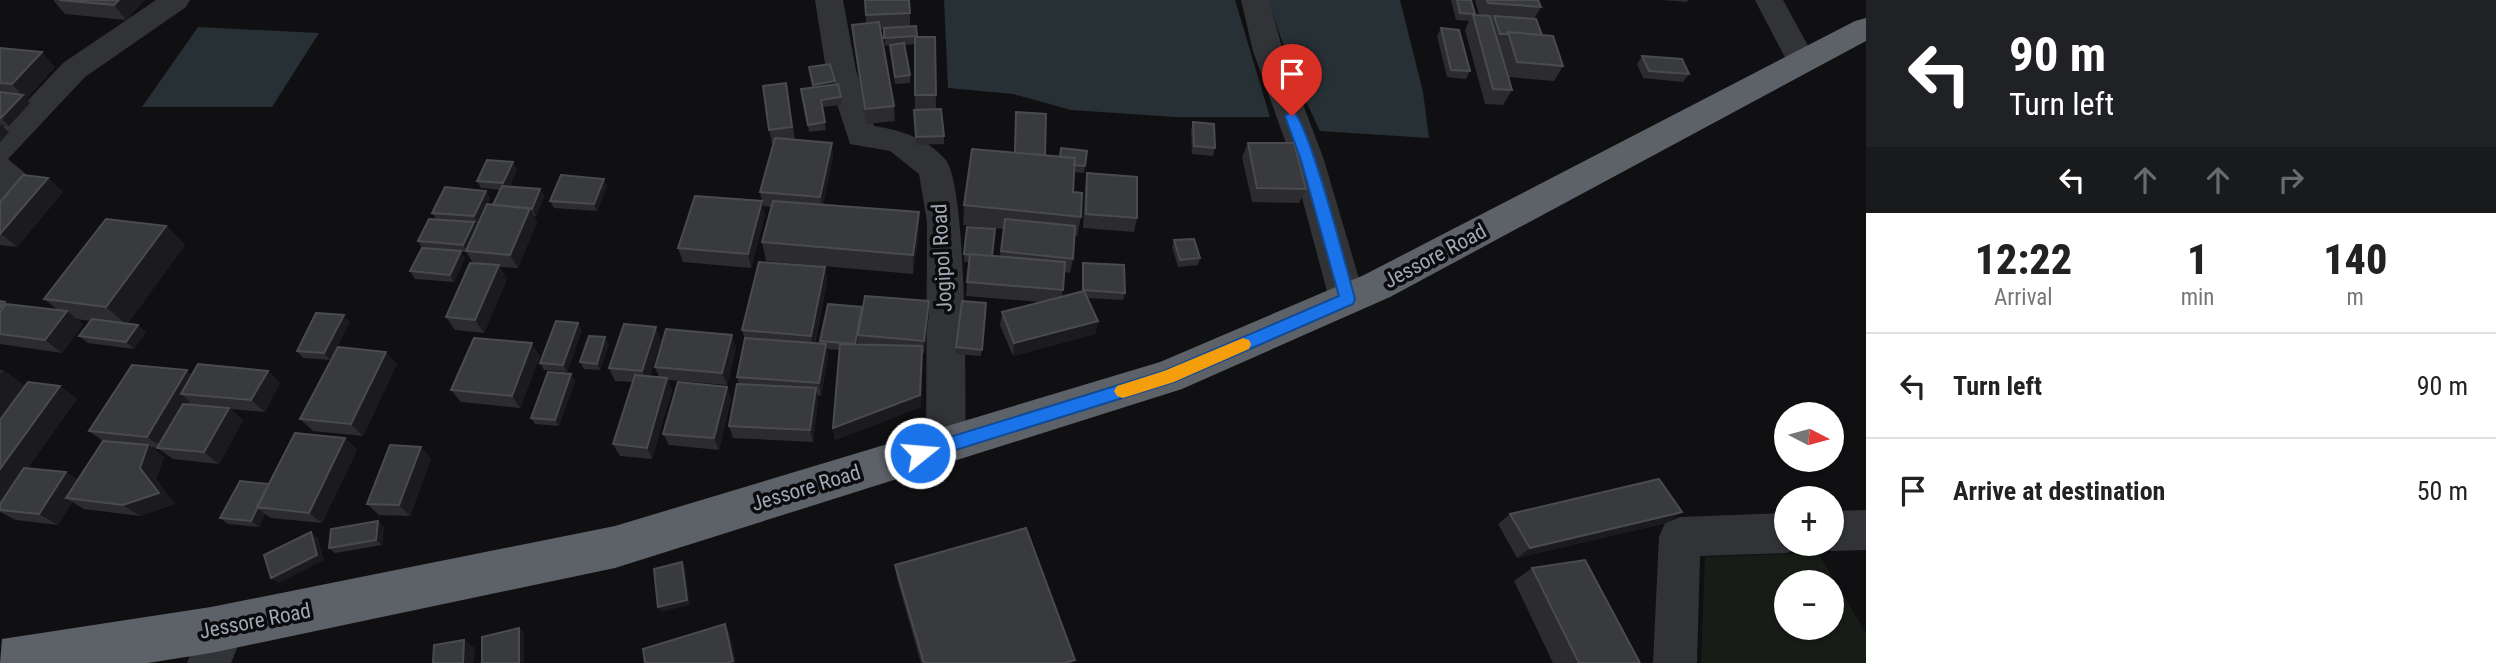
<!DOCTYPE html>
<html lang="en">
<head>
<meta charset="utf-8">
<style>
  body { margin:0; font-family:"Roboto Condensed",sans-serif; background:#f2f2f2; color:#222; height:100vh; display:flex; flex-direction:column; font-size:26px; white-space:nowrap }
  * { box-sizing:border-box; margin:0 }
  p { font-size:23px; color:#767676 }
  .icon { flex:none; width:38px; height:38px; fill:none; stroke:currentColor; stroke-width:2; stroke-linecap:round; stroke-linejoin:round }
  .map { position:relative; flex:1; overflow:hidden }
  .side { display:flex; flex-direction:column; background:#fff; width:630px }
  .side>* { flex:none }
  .top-card { background:#202124; color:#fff; overflow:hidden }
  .needle { width:46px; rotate:96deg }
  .buttons { position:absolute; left:1774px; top:402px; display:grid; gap:14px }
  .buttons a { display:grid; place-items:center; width:70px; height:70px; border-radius:50%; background:#fff; box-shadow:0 2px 5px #0004; font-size:35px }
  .pin { position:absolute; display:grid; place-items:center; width:60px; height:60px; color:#fff; margin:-72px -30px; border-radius:50% 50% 50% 0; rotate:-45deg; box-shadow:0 0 7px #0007 }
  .pin .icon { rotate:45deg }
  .me { position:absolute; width:77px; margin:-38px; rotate:73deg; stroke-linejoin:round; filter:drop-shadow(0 0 5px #0008) }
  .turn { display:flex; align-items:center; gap:24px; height:147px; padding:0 28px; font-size:32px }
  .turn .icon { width:91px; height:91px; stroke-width:2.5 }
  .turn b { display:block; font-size:49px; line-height:60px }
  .lanes { display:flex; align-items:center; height:66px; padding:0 28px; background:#0003; justify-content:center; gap:35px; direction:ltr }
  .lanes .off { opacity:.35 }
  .eta { display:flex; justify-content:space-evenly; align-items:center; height:119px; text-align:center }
  .eta b { font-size:42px; font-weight:800; line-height:49px }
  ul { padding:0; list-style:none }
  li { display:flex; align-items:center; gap:21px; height:105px; padding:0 28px; border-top:2px solid #e0e0e0 }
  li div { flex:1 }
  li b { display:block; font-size:26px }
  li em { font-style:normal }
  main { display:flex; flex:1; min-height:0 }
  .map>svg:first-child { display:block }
</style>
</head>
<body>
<main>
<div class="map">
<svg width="1866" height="663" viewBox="0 0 1866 663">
  <rect width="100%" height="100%" fill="#101012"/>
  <path fill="#171c17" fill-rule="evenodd" d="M1818 553 1866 633V663H1701L1705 557ZM1787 583H1832V628H1787Z"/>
  <path fill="#273035" d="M944 0H1235L1270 117H1176L1071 110 1013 94 948 88Z
    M1268 0H1400L1423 92 1429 138 1320 131 1294 76Z
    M198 27 319 33 272 107H142Z"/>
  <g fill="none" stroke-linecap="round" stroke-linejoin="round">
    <path fill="#313337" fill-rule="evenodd" d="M156 0H190L186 7 85 77 8 159 33 180 38 189 12 224 0 228V130L63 63Z
      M815 0H843L856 70 874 126C901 130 926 138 945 159 968 184 965 400 966 446L960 458 946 464 932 458 926 446 927 222 919 174 890 151 850 144 826 70Z
      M1241 0H1269L1283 51 1324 160 1365 299 1360 309 1347 314 1334 309 1329 299 1292 160 1253 51Z
      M1755 0H1783L1817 62 1813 69 1802 72 1791 69Z
      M1866 510V550L1832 551 1817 545 1832 544V511Z
      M1787 513V544H1803L1802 547 1787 553 1700 556 1697 663H1653L1659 537 1665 523 1680 517Z
      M223 606 239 613 245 628 231 663H187L207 613Z"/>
    <path fill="#5d6168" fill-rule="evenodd" d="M1866 18V41L1390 297 1182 389 615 568 211 653 148 663H0L2 639 211 607 615 526 1160 362 1364 275 1855 21Z"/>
  </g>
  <path fill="#2c2c30" d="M53 0H145L126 20 65 14Z
    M865 0 910 13V27L917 37H935L936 110 944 136V144L916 145 914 118 915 110V44L904 45 910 75V83L895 84 890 45 885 46 884 29H880L894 106 895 121 866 124 853 40 852 25 866 24Z
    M1451 0H1471L1475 15H1479L1475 1 1476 0H1538L1541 7 1534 19 1542 35 1563 66 1554 81 1508 77 1512 90 1503 105 1485 104 1465 30 1469 21 1456 20Z
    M1662 0H1688L1687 2Z
    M1441 28 1470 71 1466 79 1447 77 1437 36Z
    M0 48 55 67 26 99 30 103 9 126 1 125 9 132 0 142Z
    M1642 56 1689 74 1683 82 1643 78 1637 64Z
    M809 67 835 85 841 97 842 105 822 107 826 130 809 132 801 89 813 88Z
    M786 83 795 140 833 157 823 205 919 232 913 274 766 261 762 242 771 207 763 206 760 192 773 144H772L769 130Z
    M1016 112 1045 155 1085 166 1084 173 1074 172 1073 192 1081 217 1077 236H1074L1073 259 1070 273 1064 272 1062 297 1082 292V270L1083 263 1125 293 1123 300 1087 298 1098 321 1095 334 1013 356 1000 325 1002 312 1041 302 966 296 969 262H964V254L1000 256 1004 229 963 225 964 205 1014 152Z
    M1193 122 1215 148 1213 156 1192 154 1191 130Z
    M1248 143 1306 189 1299 203 1252 202 1242 157Z
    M513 162 517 170 509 187 540 189 544 197 536 216H534L537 222 518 268 500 267 507 279 484 333 455 330 446 317 473 263 466 252H461L465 258 454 282 415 279 410 271 422 248 418 241 436 219 432 213 490 198 478 223H474L477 227 493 205 500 190 481 188 477 181Z
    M1087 173 1137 218 1134 232 1083 228 1085 187Z
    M48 178 63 192 17 247 0 245V202Z
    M607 186 597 211 554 208 550 201Z
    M765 215 751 268 683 262 678 248Z
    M166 226 185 245 128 323 146 332 134 349 88 343 79 336 91 321 76 319 83 324 62 353 0 344V301L7 304 58 310 44 299Z
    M1174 240 1200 258 1198 265 1178 267 1172 247Z
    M825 267 827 281 815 343H821L820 341 862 312 929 314 924 354 923 353 921 407 835 440 833 428 839 350 827 349 828 357 821 396 817 395 818 400 813 442 733 438 729 426 739 384 737 377 745 340 742 330Z
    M986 303 981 356 956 354V347Z
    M350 322 330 360 303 358 297 351Z
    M582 330 567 372 544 370 540 363Z
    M732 335 736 348 727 385 668 380 672 390 652 459 620 456 613 444 633 382 615 381 609 368 661 340 650 376 659 377 655 367Z
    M609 344 600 370 584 369 580 362Z
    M540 356 520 408 461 402 451 390Z
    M397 364 363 436 313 431 300 419Z
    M0 370H3L25 386H60L77 399 27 469 66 472 78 480 103 441 89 431 187 370 192 375 268 371 280 383 265 412 230 409 243 420 219 464 173 459 157 448 151 447 164 457 156 479 175 504 140 516 84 509 72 502 58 525 16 520 0 512Z
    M571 374 575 381 559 426 535 424 531 418Z
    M731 399 719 450 669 445 663 434Z
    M345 438 357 450 322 523 271 518 265 514 259 527 228 524 220 518 269 484Z
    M421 447 431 459 410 516 379 515 367 504Z
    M1682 512 1666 523 1517 558 1498 524 1510 514Z
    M384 527 382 545 335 553 329 548Z
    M895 565 1073 663H921L897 579Z
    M1532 568 1640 663H1553L1514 581Z"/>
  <path fill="#1b1b1e" d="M119 0H145L126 20 114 5Z
    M42 52 55 67 26 99 30 103 9 126 1 118 22 95 12 84Z
    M835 81 836 89 814 92 813 85Z
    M0 125H1L9 132 0 142Z
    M832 143 833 157 822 211 820 197Z
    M513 162 517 170 507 190 503 183Z
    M48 178 63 192 17 247 1 234Z
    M604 179 607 186 597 211 594 204Z
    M540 189 544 197 536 216 532 209Z
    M486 191 490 198 478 223 474 216Z
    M762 201 765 215 751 268 748 254Z
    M530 208 537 222 518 268 510 255Z
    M919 212V232L913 274V255Z
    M474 222 478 230 468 252 463 245Z
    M166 226 185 245 127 325 106 307Z
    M461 251 465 258 454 282 450 275Z
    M499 265 507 279 484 333 475 320Z
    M825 267 827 281 813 349 811 336Z
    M929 301V314L924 354V341Z
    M862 307V314L856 351 855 344Z
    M67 311 83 324 62 353 45 340Z
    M344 315 350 322 330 360 324 353Z
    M1098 321 1095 334 1013 356 1014 343Z
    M578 323 582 330 567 372 563 365Z
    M138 325 146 332 134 349 126 342Z
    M656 327 661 340 648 384 642 371Z
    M732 335 736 348 727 385 722 373Z
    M605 337 609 344 600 370 597 364Z
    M532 343 540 356 520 408 512 396Z
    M826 344 828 357 821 396 819 383Z
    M922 346 921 407 835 440 833 428Z
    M386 352 397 364 363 436 351 424Z
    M3 370 32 391 0 434V374Z
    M187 370 202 383 181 394 190 402 163 448 147 437Z
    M268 371 280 383 265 412 251 400Z
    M571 374 575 381 559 426 555 420Z
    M667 378 672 390 652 459 647 448Z
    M60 386 77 399 0 507V469Z
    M727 387 731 399 719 450 714 438Z
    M816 388 818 400 813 442 810 430Z
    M229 408 243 420 219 464 204 452Z
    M345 438 357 450 322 523 309 513Z
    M148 445 164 457 156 479 175 504 140 516 123 505 140 468Z
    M421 447 431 459 410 516 399 505Z
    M66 472 84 484 66 498 72 502 58 525 39 514Z
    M258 508 265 514 259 527 251 521Z
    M1682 512 1666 523 1517 558 1530 548Z
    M378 521 384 527 382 545 376 540Z
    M311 532 318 538 324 560 279 583 271 578Z
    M682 562 685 568 690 605 661 612 658 607Z
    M725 624 730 633 736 663H727Z
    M519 628 524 632V663H519Z
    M464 640 475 648 474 663H463Z"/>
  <path fill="#383a3e" stroke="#494b50" stroke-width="2" d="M59 0H119L114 5Z
    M865 0H909L910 13 866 15Z
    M1457 0H1471L1475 14 1460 13Z
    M1487 0H1538L1541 7 1488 3Z
    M1473 15 1490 16 1512 90 1493 89Z
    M1494 16 1536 19 1542 35 1508 32 1507 34H1500Z
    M879 22 894 106 865 109 852 25Z
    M916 26 917 36 884 38V28Z
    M1441 28 1459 30 1470 71 1451 70Z
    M1508 32 1553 36 1563 66 1517 62Z
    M915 37H935L936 95H915Z
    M904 43 910 75 895 77 890 45Z
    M0 48 42 52 12 84 0 83Z
    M1642 56 1682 59 1689 74 1649 71Z
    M830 64 835 81 813 85 809 67Z
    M786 83 792 127 769 130 763 86Z
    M838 84 841 97 821 100 825 122 808 125 801 89Z
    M0 92 23 95 1 118H0Z
    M941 109 944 136 916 137 914 110Z
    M1016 112 1046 114 1045 155 1015 153Z
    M1193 122 1214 124 1215 148 1194 146Z
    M775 138 832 143 820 197 760 192Z
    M1248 143H1294L1306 189 1257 188Z
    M1061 148 1087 151 1085 166 1074 165 1075 158 1060 157Z
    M972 149 1075 158 1073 192 1082 193 1081 217 964 205Z
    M487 160 513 162 503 183 477 181Z
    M1087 173 1137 177V218L1086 214Z
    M23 175 48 178 0 234V202Z
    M561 175 604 179 594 204 550 201Z
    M502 186 540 189 532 209 493 205Z
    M445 187 486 191 474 216 432 213Z
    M695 196 762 201 748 254 678 248Z
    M773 201 919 212 913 255 762 242Z
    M487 204 530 208 510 255 466 251Z
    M106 219 166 226 106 307 44 299Z
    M429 219 474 222 463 245 418 241Z
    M1005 219 1075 226 1073 259 1001 251Z
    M967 227 995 229 992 256 970 254V255L964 254Z
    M1194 239 1200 258 1180 260 1174 240Z
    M422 248 461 251 450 275 410 271Z
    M970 254 1065 262 1063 290 967 282Z
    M759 262 825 267 811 336 742 330Z
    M470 263 499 265 475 320 446 317Z
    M1083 263 1124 265 1125 293 1083 290Z
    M1084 291 1098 321 1014 343 1002 312Z
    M865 296 929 301 924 341 858 335Z
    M0 301 5 302 0 308Z
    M962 301 986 303 982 350 956 347Z
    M6 304 67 311 45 340 0 334V312Z
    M828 304 862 307 855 344 820 341Z
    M316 313 344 315 324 353 297 351Z
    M92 319 138 325 126 342 79 336Z
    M556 321 578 323 563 365 540 363Z
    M624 324 656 327 642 371 609 368Z
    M666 329 732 335 722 373 655 367Z
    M589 336 605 337 597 364 580 362Z
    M474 338 532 343 512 396 451 390Z
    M745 338 826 344 819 383 737 377Z
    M840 344 922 346 920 395 833 428Z
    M338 347 386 352 351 424 300 419Z
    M198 364 268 371 251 400 181 394Z
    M132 365 187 370 147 437 89 431Z
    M548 372 571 374 555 420 531 418Z
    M635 375 667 378 647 448 613 444Z
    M28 382 60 386 0 469V420Z
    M678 382 727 387 714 438 663 434Z
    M737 384 816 388 810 430 729 426Z
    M183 404 229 408 204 452 157 448Z
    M295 433 345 438 309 513 257 507Z
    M103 441 148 445 140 468 159 493 123 505 66 498Z
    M390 445 421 447 399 505 367 504Z
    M24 468 66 472 39 514 0 510V504Z
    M1659 479 1682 512 1530 548 1510 514Z
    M240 481 269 484 251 521 220 518Z
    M378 521 376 540 329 548 331 529Z
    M1026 528 1075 660 1064 663H924L895 565Z
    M311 532 317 555 271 578 264 555Z
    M1585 560 1640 663H1579L1532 568Z
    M682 562 687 600 658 607 654 569Z
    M725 624 733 661 727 663H645L643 649Z
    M519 628V663H482V637Z
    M464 640 463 663H433L434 645Z"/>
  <path fill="#1a73e8" stroke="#114b97" stroke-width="2" d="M1292 111C1308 117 1348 274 1355 299L1353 304 1174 382 920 461 914 459 911 453 914 448 1164 371 1339 296 1301 160 1285 116Z"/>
  <path fill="#f59e0b" d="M1243 338 1249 340 1251 344 1249 349 1174 382 1123 398 1117 396 1114 391 1117 386 1164 371Z"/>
  <g text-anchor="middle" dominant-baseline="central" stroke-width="7" stroke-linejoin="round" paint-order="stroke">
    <g font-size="21" fill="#a1a8b3" stroke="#0b0b0d">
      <text transform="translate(1435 256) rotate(-28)">Jessore Road</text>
      <text transform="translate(942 258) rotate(-93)">Jogipol Road</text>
      <text transform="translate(806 488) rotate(-17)">Jessore Road</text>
      <text transform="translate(255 621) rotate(-11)">Jessore Road</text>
    </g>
  </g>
</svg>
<div class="buttons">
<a><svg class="needle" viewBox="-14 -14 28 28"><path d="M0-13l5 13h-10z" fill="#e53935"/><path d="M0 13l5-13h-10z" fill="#767676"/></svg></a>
<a>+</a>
<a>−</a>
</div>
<div class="pin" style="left:1292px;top:116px;background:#d93025"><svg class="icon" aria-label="arrive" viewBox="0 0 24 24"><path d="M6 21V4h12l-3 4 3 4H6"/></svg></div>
<svg class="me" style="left:920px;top:453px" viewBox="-20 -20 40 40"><circle r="17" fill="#1a73e8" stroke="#fff" stroke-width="3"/><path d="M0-11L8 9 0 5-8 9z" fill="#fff"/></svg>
</div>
<section class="side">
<div class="top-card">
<div class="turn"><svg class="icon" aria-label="left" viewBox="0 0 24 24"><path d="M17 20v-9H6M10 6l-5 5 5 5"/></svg><div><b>90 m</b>Turn left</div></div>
<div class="lanes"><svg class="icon" aria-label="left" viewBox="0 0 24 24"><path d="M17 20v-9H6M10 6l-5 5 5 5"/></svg><svg class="icon off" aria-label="ahead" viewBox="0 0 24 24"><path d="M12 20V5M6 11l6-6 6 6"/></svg><svg class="icon off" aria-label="ahead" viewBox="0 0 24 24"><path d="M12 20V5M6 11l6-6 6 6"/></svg><svg class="icon off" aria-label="right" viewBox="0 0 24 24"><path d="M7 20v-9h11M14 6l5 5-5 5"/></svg></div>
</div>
<div class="eta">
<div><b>12:22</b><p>Arrival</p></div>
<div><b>1</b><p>min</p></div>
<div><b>140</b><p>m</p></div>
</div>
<ul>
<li><svg class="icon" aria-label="left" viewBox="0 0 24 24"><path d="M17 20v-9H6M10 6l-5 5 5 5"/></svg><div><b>Turn left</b></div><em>90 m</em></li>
<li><svg class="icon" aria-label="arrive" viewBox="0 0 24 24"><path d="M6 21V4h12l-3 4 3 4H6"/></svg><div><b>Arrive at destination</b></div><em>50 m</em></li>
</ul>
</section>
</main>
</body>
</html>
